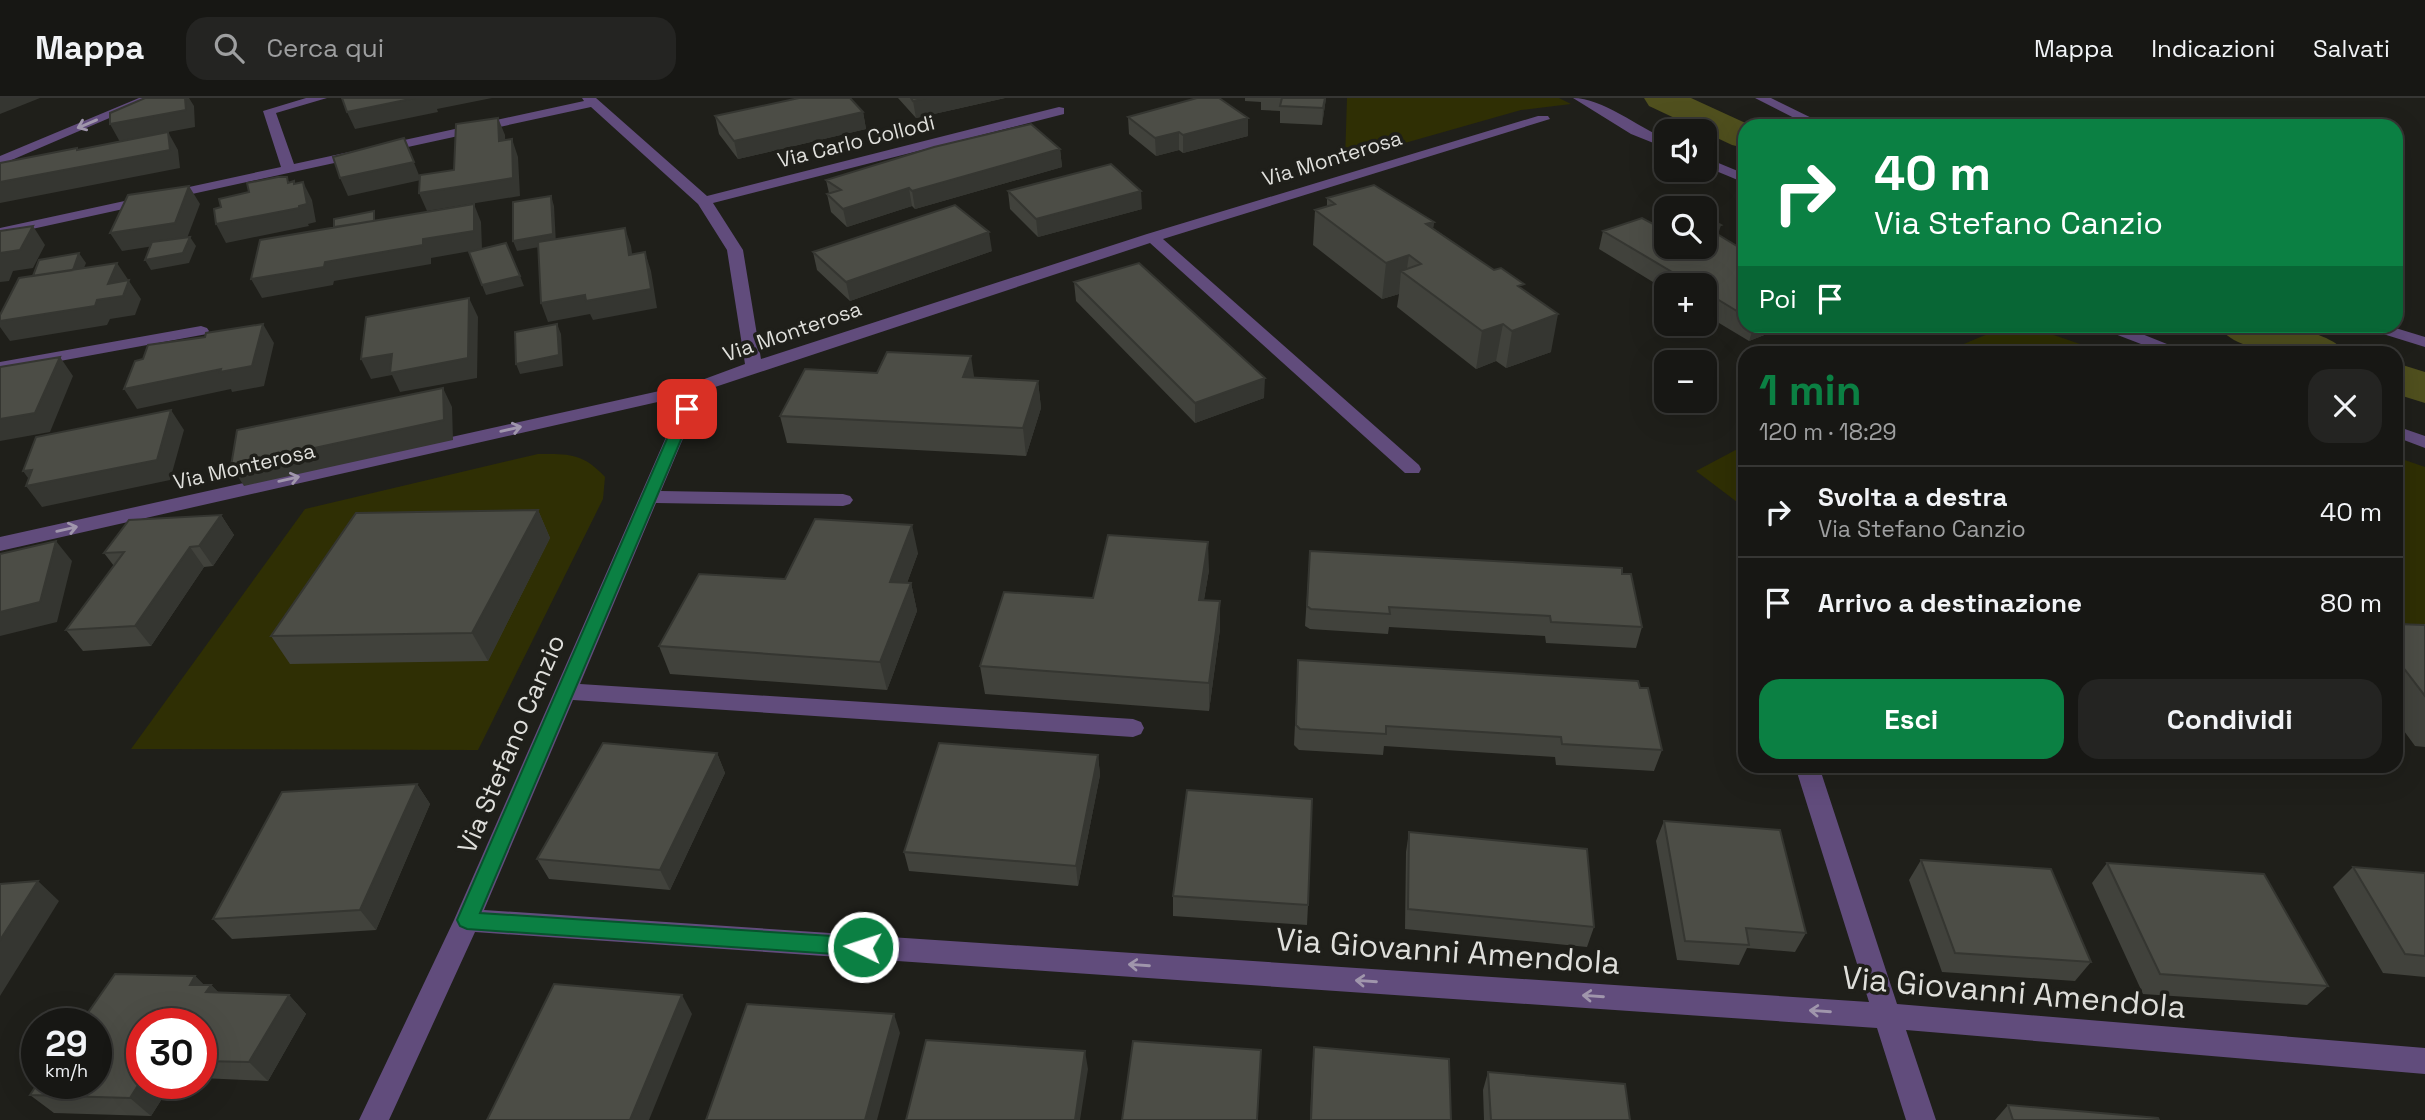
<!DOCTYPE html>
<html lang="it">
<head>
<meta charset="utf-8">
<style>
  body { margin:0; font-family:"Space Grotesk",sans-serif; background:#242422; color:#f1f3f6; height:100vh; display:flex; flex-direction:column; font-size:26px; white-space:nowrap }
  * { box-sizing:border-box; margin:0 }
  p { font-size:23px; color:#9e9fa0 }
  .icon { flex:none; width:38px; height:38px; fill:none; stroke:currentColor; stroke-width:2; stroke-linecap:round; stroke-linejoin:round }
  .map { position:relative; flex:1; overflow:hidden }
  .side { position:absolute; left:1738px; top:248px; width:665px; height:427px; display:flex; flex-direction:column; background:#171714; border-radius:21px; box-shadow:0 7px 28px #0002,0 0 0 2px #363634 }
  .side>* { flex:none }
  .guide { position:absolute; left:1738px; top:21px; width:665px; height:214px; border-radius:21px; box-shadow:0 7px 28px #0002,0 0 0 2px #363634; background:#0b8043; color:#fff; overflow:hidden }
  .controls { position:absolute; left:1654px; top:21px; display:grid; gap:14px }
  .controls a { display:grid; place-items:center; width:63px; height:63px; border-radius:14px; background:#171714; box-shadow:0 7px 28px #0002,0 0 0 2px #363634; font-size:35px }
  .speed { position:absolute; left:21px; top:910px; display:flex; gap:14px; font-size:35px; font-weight:700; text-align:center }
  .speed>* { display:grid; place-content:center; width:91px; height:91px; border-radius:50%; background:#171714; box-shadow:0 7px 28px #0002,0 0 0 2px #363634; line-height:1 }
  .speed small { font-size:18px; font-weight:400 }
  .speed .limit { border:10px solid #d22; background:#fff; color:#111 }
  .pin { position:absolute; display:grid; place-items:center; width:60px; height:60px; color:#fff; margin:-30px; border-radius:14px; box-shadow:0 4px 10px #0006 }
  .me { position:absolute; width:77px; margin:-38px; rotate:274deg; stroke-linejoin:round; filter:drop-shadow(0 0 5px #0008) }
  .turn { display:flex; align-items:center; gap:24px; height:147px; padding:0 21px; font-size:32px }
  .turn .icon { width:91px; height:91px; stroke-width:2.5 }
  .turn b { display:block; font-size:49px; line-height:60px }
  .then { display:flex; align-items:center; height:66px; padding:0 21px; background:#0003; gap:14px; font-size:26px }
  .round { display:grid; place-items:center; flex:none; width:74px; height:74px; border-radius:21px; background:#242422 }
  .overview { display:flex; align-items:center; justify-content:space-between; height:119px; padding:0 21px }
  h1 { font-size:42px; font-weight:800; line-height:52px; color:#0b8043 }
  .primary-button { display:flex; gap:14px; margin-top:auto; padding:14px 21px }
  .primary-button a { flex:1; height:80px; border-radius:21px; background:#0b8043; color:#fff; font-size:28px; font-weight:800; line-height:80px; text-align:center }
  .primary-button a+a { background:#242422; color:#f1f3f6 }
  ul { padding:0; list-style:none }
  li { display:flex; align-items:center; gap:21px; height:91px; padding:0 21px; border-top:2px solid #363634 }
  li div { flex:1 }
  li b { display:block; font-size:26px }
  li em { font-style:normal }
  header { display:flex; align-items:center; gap:42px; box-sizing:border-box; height:98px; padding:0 35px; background:#171714; border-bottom:2px solid #363634 }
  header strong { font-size:33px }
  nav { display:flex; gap:38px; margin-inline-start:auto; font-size:24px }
  .search { width:490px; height:63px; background:#242422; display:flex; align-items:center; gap:18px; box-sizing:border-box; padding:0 24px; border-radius:21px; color:#9e9fa0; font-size:26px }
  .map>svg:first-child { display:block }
</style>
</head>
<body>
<header>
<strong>Mappa</strong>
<div class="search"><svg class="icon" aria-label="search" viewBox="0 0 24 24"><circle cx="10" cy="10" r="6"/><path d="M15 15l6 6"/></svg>Cerca qui</div>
<nav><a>Mappa</a><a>Indicazioni</a><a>Salvati</a></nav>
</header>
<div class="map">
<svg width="2425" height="1022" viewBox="0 0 2425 1022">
  <rect width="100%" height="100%" fill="#1f1f1a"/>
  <path fill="#2f2f04" d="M1347 0H1559L1571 6 1521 12 1345 62Z
    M2007 228H2028L2106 255H1942Z
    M1745 347V410L1696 373Z
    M538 356C569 356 583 355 605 379L603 401 478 652 131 651 305 411Z
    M2396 359 2425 369V527L2396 525Z"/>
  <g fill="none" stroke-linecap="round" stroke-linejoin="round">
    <path fill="#50501e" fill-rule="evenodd" d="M1644 0H1691L1752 28H1745V50L1732 47 1649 8Z
      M2218 228C2250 225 2326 226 2347 256 2311 256 2240 260 2218 228Z
      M2396 265 2425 274V305L2396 296Z"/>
    <path fill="#614c7c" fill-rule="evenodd" d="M139 0H156L0 67V58Z
      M306 0H327L276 15 294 66 584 3 582 0H596L707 98 1059 9 1064 10V16L713 105 743 152 761 261 1147 136 1538 18H1548L1550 21 1163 141 1419 367 1421 371 1419 375H1405L1150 145 703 293 661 393 843 396 850 398 853 402 850 406 843 408 656 405 580 586 1133 621 1141 624 1144 630 1141 636 1133 639 573 602 484 812 1869 904 1795 668H1819L1897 906 2425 950V976L1906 932 1936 1022H1906L1877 930 475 834 389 1022H359L454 822 684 298 0 453V439L691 286 745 266 727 152 698 106 591 9 0 138V130L281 69 263 13Z
      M1573 0C1602 0 1638 29 1666 41V50L1631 36Z
      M1755 0H1771L1828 28H1810Z
      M1704 59 1745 76V85L1704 68Z
      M201 228 207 230 209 233 207 236 0 274V264Z
      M2100 228H2122L2192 256H2167L2102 231Z
      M2365 228H2389L2425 239V249L2367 231Z
      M2396 328 2425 338V350L2396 339Z"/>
  </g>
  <path fill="#41423c" d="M898 0H1005L916 20Z
    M1245 0H1326L1322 27 1280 25V13L1261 12V4L1245 3Z
    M863 14 866 31 738 61 719 36 715 18Z
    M1128 19 1248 20V38L1183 55 1179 52 1156 58 1129 36Z
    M1060 51 1062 69 915 111 912 108 847 129 831 114 827 96 829 95 826 82Z
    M1008 93 1142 111 1038 139 1010 111Z
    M1327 100 1434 124 1433 130 1523 192 1551 254 1506 270 1496 263 1476 271 1397 209 1399 196 1382 201 1313 147 1315 112 1327 108Z
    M1653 126 1666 149 1718 137 1745 153V228H1787L1749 243 1704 216V187H1666V192L1599 151 1603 133Z
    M992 153 850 203 817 172 813 154Z
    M1074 184 1264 300 1195 325 1076 203Z
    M974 279 1038 283 1041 310 1026 358 787 345 780 318Z
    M538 412 550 440 488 563 290 566 271 538Z
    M221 417 234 437 213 468 204 469 151 548 83 553 66 532 114 468 104 455Z
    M1310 453 1622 476 1642 529 1636 550 1546 545 1545 538 1389 529 1388 536 1310 531 1305 528Z
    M918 455 907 485H911L917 513 887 592 670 576 659 548 785 481Z
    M1209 472 1204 502 1220 531 1209 613 985 596 980 568 1093 500Z
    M2396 525 2425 527V649L2415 648 2396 622Z
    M1297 583 1662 652 1654 673 1556 667 1555 659 1384 648 1383 657 1299 652 1294 647Z
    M717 655 725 675 670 792 549 781 537 761Z
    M1098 657 1100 677 1078 788 909 773 904 754Z
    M417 686 430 706 376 832 232 841 213 821Z
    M1664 723 1806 835 1795 854 1747 850 1739 867 1677 862 1656 743Z
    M1409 734 1594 829 1587 849 1405 831 1406 754Z
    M1921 762 2091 864 2075 883 1942 874 1909 782Z
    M2107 765 2328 888 2307 907 2143 896 2092 785Z
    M2353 769 2425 775V879L2383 875 2333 789Z
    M1173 798 1308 807 1307 827 1173 818Z
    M115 876 195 878 204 887H211L219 895 289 897 306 916 268 983 201 980V926H142V985H172L151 1018 54 1015 30 997 38 985H96V926H80Z
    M1314 949 1451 1022H1310L1312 968Z
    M1488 974 1630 1022H1484L1483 992Z
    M2008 1007 2159 1022H1995Z"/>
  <path fill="#353631" d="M0 0H40L0 16Z
    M185 0H189L194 8 195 29 168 34 178 52 180 70 0 105V84L77 52V50L88 68 120 44 110 26Z
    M415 0H492L437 11 438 14 355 31 347 14Z
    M926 0H1005L916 20 913 3Z
    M1325 0H1326L1322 27 1323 10Z
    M863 14 866 31 738 61 734 43Z
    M498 20 505 37 506 61 499 43Z
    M1248 20V38L1183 55V37Z
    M1179 34V52L1156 58 1155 40Z
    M404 40 421 82 348 98 340 80Z
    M512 41 518 59 520 98 427 113 419 95Z
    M1060 51 1062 69 915 111 912 93Z
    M303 84 312 102 316 124 308 126 309 128 226 145 216 126 299 108Z
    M189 88 200 106 186 143 122 153 110 135Z
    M909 90 912 108 847 129 843 111Z
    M1141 93 1142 111 1038 139 1036 121Z
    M551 98 554 108 556 146 517 153 513 143Z
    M474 106 481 124 482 151 431 160V166L334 183 333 187 262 200 251 181 423 141Z
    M1434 124 1429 159 1426 126Z
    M1721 127 1715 146 1709 131Z
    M33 128 45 147 33 170 13 173 9 183 0 184V155Z
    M625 130 631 148 635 176 629 157Z
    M989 134 992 153 850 203 846 184Z
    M190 139 196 148 189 165 151 172 145 162Z
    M645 154 651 173 657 210 593 222 590 216 548 224 541 205Z
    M79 155 86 165 79 183 39 190Z
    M1409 157 1406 177 1401 173 1399 196 1382 201 1386 165Z
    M117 165 141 201 135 217 110 221 107 227 10 243 0 229V223L97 202 108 186Z
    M520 178 524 188 486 197 482 187Z
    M469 200 478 219 477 280 400 294 392 277 371 281 361 261Z
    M1558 216 1551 254 1506 270 1512 233Z
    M263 226 274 245 264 288 232 294 231 291 137 311 124 291Z
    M557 226 561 236 563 268 520 276 516 266Z
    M1503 226 1496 263 1476 271 1482 233Z
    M1754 228H1787L1749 243Z
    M971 258 975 285 963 279Z
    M60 259 73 278 50 334 0 343V321Z
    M1265 280 1264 300 1195 325V305Z
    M1038 283 1041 310 1026 358 1023 330Z
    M443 290 452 309 453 342 244 388 231 368Z
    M171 312 184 332 170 382 42 409 26 388 33 387 23 373Z
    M538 412 550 440 488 563 472 535Z
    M221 417 234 437 213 468 199 448Z
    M912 427 918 455 897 512 890 484Z
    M56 443 72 463 57 524 0 538V514Z
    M1208 444 1209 472 1199 530V502Z
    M190 449 204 469 151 548 135 528Z
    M911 485 917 513 887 592 880 564Z
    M1220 503V531L1209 613V585Z
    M717 655 725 675 670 792 660 772Z
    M1098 657 1100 677 1078 788 1076 768Z
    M417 686 430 706 376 832 360 812Z
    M38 783 59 803 0 898V842Z
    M195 878 208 891 211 887 230 906 190 887Z
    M289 897 306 916 268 983 249 964Z
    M682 897 692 916 649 1022H630Z
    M894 916 900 935 877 1022H865Z
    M1085 953 1088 971 1080 1022H1075Z
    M142 981V985H172L151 1018 130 1000Z"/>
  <path fill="#4c4d46" stroke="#353631" stroke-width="2" d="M145 0H185L186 12 110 26V15Z
    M342 0H415L347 14Z
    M799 0H850L863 14 734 43 715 18Z
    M911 0H926L913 3Z
    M1197 0H1219L1248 20 1183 37 1179 34 1155 40 1128 19Z
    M1282 0H1325L1323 10 1280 8Z
    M498 20 499 43 512 41 513 80 419 95 420 77 454 72 456 26Z
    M1031 26 1060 51 912 93 909 90 843 111 827 96 841 92 826 82 934 49Z
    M168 34 170 52 0 84V65L77 50V52Z
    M404 40 414 64 340 80 333 59Z
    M1111 66 1141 93 1036 121 1008 93Z
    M278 79H287L288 85 294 83V86L303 84 307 106 299 108V110L216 126 214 111 221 109 219 101 249 94 247 85Z
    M1374 87 1434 124 1426 126 1494 172 1501 170 1524 186 1518 188 1558 216 1512 233 1503 226 1482 233 1401 173 1421 166 1409 157 1386 165 1315 112 1335 106 1327 100Z
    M189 88 175 125 110 135 128 97Z
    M551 98 553 136 513 143V104Z
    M474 106V133L423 141V147L325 164 324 169 251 181 260 142Z
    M955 107 989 134 846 184 813 154Z
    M374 113V123L334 129V121Z
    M1704 118 1721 127 1709 131 1745 153V218L1704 193V187H1694L1603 133 1642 120 1653 126 1662 123 1666 125V149H1704Z
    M33 128 20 152 0 155V133Z
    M625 130 629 157 645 154 651 191 586 203 585 197 541 205 538 144Z
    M190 139 183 155 145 162 152 144Z
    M506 145 520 178 482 187 469 154Z
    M79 155 73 172 33 178 39 162Z
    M117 165 108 186 129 182 123 198 97 202 95 208 0 223V217L19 180Z
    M1139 165 1265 280 1195 305 1074 184Z
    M469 200 468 260 390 275 392 256 361 261 366 219Z
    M263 226 252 268 220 274 221 271 124 291 135 263 143 261 148 247 205 239 206 235Z
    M557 226 559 257 516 266 515 234Z
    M887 254 971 258 963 279 1038 283 1023 330 780 318 805 271 877 275Z
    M60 259 35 315 0 321V269Z
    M443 290 444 322 231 368 237 332Z
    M171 312 157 362 26 388 32 372 23 373 36 339Z
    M538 412 472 535 271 538 356 415Z
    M221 417 199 448 190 449 135 528 66 532 124 454 104 455 129 422Z
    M815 421 912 427 890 484 911 485 880 564 659 548 699 476 785 481Z
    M1108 437 1208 444 1199 502 1220 503 1209 585 980 568 1004 494 1093 500Z
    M56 443 40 504 0 514V456Z
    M1310 453 1622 470V476H1631L1642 529 1551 524 1550 518 1389 509 1390 516 1311 511 1307 508Z
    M2396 526 2425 527V598L2396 560Z
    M1298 562 1638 583 1640 590H1648L1662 652 1562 646 1561 639 1386 628V636L1300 631 1296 627Z
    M603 645 717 655 660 772 537 761Z
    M939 645 1098 657 1076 768 904 754Z
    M417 686 360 812 213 821 282 694Z
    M1187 692 1312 701 1308 807 1173 798Z
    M1664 723 1780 732 1806 835 1746 830 1749 847 1685 843Z
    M1409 734 1587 751 1594 829 1408 811Z
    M1921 762 2051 771 2091 864 1955 855Z
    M2107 765 2264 776 2328 888 2160 876Z
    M2353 769 2425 775V858L2405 856Z
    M38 783 0 842V786Z
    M115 876 195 878 190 887H211L206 894 289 897 249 964 201 963V926H142V981L130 1000 30 997 38 985H96V926H80Z
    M554 886 682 897 630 1022H487Z
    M747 906 894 916 865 1022H706Z
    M926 942 1085 953 1075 1022H906Z
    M1133 943 1261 952 1257 1022H1122Z
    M1314 949 1449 961 1451 1022H1311Z
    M1488 974 1625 986 1630 1022H1491Z
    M2008 1007 2158 1020 2159 1022H2013Z"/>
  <defs><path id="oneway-shaft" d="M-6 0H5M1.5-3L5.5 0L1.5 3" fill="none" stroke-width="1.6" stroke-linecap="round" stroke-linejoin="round" transform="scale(1.75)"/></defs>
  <g stroke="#a096ac">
    <use href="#oneway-shaft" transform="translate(87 26) rotate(157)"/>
    <use href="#oneway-shaft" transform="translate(511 331) rotate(-13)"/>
    <use href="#oneway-shaft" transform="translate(289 381) rotate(-13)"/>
    <use href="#oneway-shaft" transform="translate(67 431) rotate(-13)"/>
    <use href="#oneway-shaft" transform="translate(1139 867) rotate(-176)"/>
    <use href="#oneway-shaft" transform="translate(1366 883) rotate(-176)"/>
    <use href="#oneway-shaft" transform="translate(1593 898) rotate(-176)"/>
    <use href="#oneway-shaft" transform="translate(1820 913) rotate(-176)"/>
  </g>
  <path fill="#0b8043" stroke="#07532c" stroke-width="2" d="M687 307 694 311 480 815 863 840 870 843 873 849 870 855 863 858 467 831 460 828 457 822 680 311Z"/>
  <g text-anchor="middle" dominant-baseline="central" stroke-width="7" stroke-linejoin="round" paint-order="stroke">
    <g font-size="21" fill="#dfdfdb" stroke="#1f1f1a">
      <text transform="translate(856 43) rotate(-14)">Via Carlo Collodi</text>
      <text transform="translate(1332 60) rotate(-17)">Via Monterosa</text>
      <text transform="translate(792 233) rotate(-19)">Via Monterosa</text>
      <text transform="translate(244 368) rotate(-13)">Via Monterosa</text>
    </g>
    <g font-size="26" fill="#dfdfdb" stroke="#1f1f1a">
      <text transform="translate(511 646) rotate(-67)">Via Stefano Canzio</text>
    </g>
    <g font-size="32" fill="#dfdfdb" stroke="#1f1f1a">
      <text transform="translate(1448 853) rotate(4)">Via Giovanni Amendola</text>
      <text transform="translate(2014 894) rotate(5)">Via Giovanni Amendola</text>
    </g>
  </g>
</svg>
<div class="controls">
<a><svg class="icon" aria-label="sound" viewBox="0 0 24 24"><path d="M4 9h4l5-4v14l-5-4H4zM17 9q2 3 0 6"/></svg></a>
<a><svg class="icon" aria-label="search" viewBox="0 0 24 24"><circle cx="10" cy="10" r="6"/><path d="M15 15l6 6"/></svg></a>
<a>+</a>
<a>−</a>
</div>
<div class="speed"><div>29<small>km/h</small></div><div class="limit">30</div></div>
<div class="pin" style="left:687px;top:311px;background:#d93025"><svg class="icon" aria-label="arrive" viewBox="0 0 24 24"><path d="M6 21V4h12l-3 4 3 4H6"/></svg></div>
<svg class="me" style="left:863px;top:849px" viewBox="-20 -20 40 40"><circle r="17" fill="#0b8043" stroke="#fff" stroke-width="3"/><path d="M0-11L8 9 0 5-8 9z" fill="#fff"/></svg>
<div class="guide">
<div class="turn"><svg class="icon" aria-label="right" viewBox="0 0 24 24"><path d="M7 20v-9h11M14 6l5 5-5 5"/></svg><div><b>40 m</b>Via Stefano Canzio</div></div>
<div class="then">Poi<svg class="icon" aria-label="arrive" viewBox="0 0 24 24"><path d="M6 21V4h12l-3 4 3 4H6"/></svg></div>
</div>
<section class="side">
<div class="overview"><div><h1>1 min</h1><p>120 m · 18:29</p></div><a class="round"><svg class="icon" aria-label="close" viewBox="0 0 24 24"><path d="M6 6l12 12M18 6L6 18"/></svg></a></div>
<ul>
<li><svg class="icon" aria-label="right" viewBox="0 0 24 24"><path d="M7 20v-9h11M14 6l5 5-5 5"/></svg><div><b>Svolta a destra</b><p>Via Stefano Canzio</p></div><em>40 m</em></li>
<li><svg class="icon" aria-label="arrive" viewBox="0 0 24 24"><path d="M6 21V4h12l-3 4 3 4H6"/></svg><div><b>Arrivo a destinazione</b></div><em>80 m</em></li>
</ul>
<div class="primary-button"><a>Esci</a><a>Condividi</a></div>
</section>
</div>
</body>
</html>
